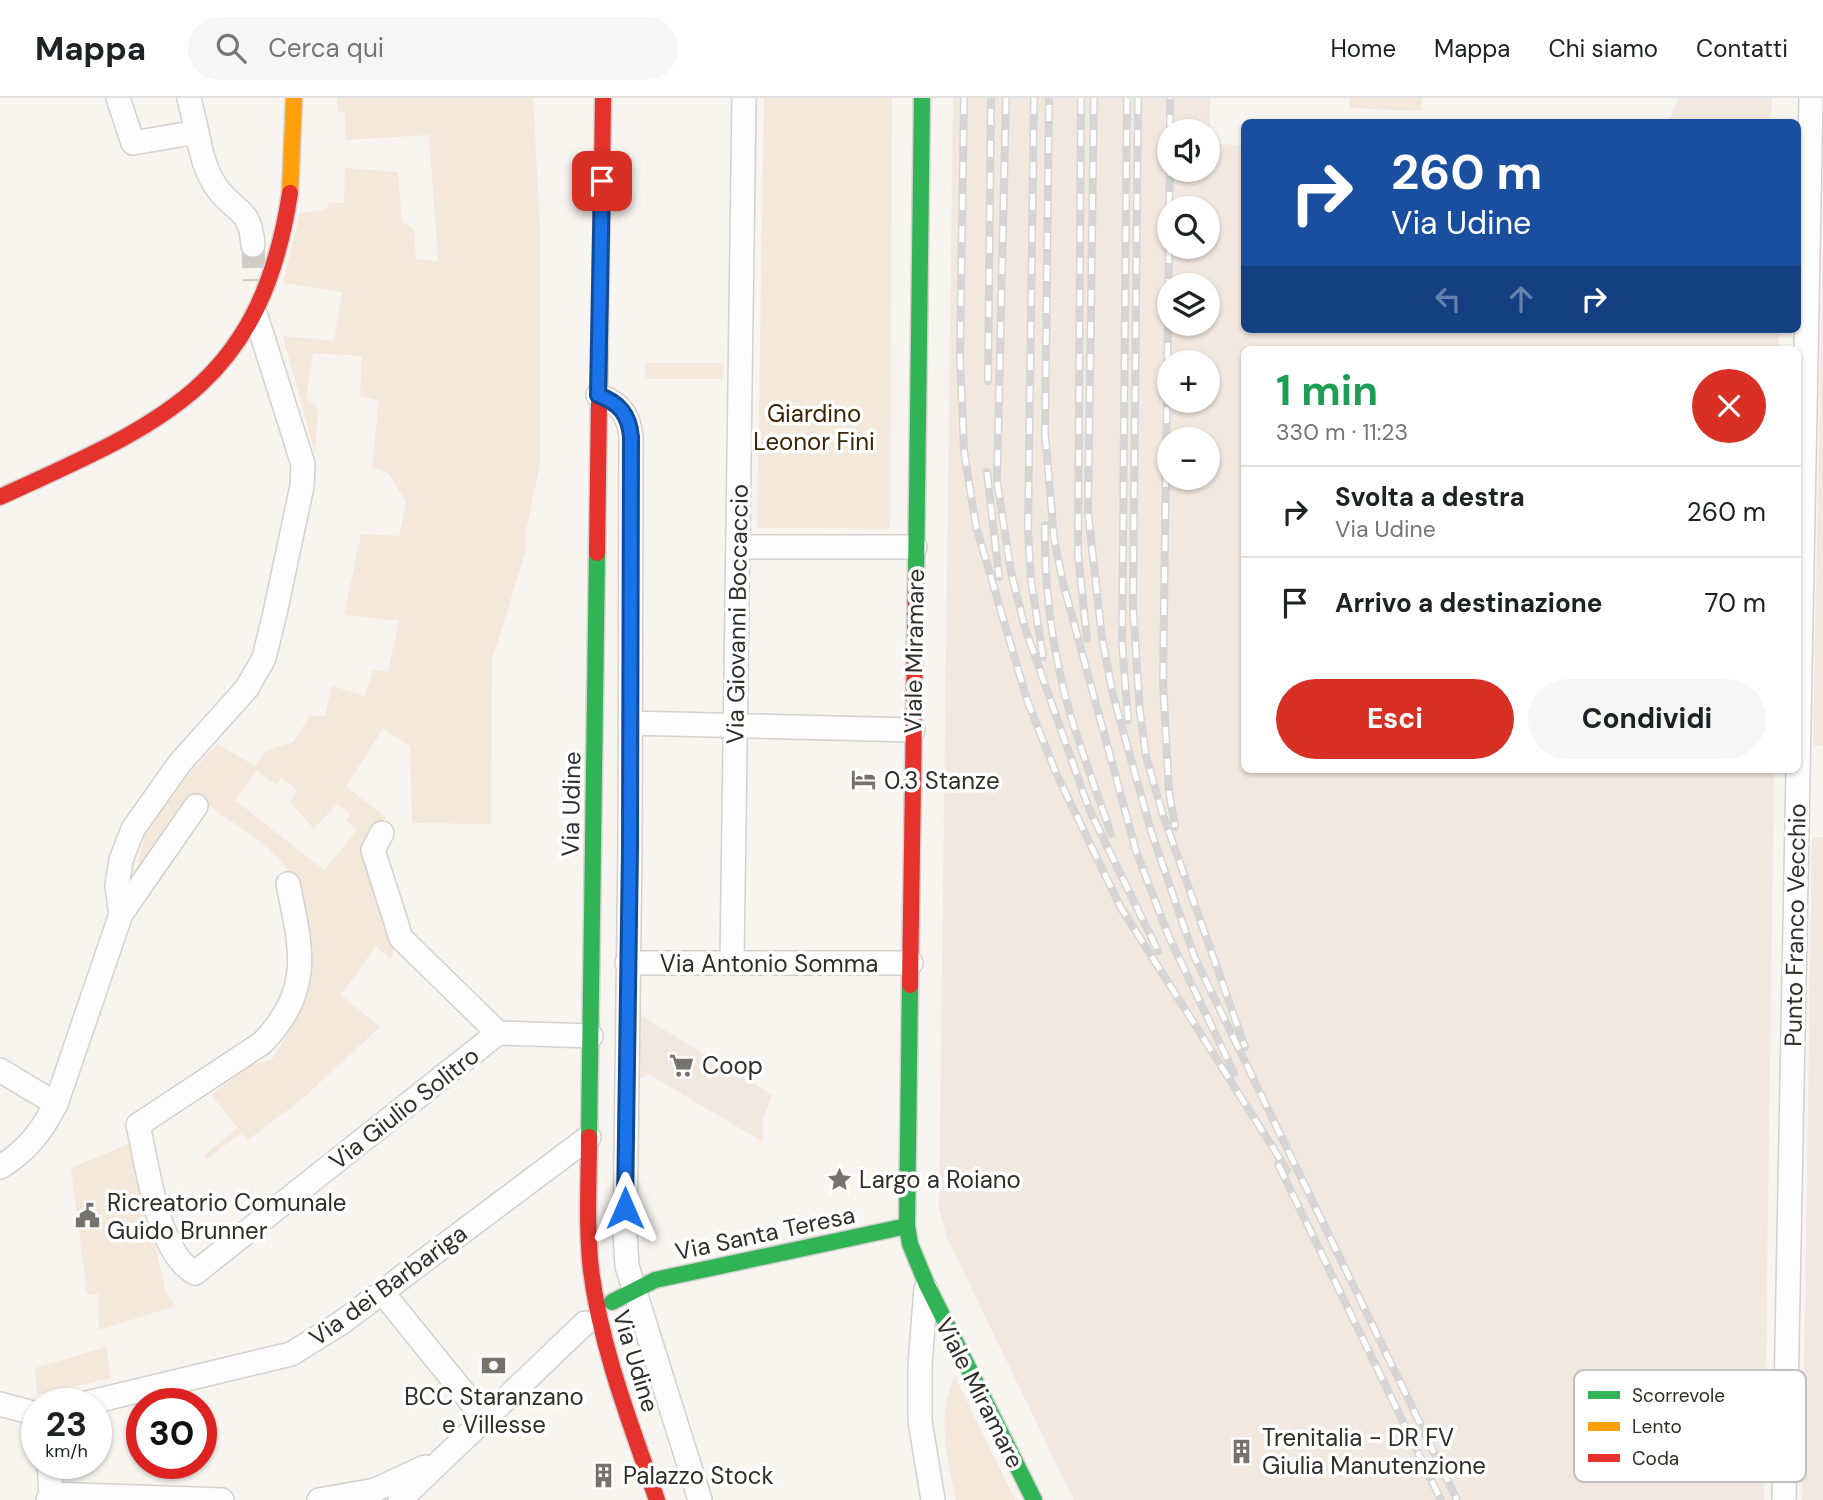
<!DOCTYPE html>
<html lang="it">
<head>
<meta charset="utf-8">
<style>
  body { margin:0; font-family:"DM Sans",sans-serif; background:#f6f6f6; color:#202124; height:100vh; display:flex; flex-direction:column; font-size:26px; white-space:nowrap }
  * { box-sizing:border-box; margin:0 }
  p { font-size:23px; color:#757577 }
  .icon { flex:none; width:38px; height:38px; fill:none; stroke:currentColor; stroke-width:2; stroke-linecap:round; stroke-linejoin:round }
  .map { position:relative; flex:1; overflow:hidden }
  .side { position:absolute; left:1241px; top:248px; width:560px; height:427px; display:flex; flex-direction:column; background:#fff; border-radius:10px; box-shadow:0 2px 5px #0004 }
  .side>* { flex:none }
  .guide { position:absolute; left:1241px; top:21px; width:560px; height:214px; border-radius:10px; box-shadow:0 2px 5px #0004; background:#1a4fa0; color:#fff; overflow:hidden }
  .controls { position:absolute; left:1157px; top:21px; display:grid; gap:14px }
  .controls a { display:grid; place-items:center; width:63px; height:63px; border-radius:50%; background:#fff; box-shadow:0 2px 5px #0004; font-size:35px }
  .speed { position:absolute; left:21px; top:1290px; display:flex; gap:14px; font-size:35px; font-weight:700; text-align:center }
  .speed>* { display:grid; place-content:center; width:91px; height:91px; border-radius:50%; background:#fff; box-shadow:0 2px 5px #0004; line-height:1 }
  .speed small { font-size:18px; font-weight:400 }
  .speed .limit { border:10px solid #d22; background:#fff; color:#111 }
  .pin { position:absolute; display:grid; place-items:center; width:60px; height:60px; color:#fff; margin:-30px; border-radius:14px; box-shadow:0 4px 10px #0006 }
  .me { position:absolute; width:77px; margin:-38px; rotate:0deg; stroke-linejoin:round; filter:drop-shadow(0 0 5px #0008) }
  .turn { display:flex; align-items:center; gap:24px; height:147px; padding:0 35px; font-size:32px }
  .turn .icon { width:91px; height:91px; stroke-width:2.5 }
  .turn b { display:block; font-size:49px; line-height:60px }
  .lanes { display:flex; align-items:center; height:66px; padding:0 35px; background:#0003; justify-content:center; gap:35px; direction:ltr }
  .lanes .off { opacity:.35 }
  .round { display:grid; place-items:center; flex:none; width:74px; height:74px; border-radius:37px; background:#f6f6f6 }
  .headline { display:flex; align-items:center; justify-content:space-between; height:119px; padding:0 35px }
  h1 { font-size:42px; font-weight:700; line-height:52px; color:#1e9e55 }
  .action { display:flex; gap:14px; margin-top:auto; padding:14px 35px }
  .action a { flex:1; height:80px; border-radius:42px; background:#d93025; color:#fff; font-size:28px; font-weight:700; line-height:80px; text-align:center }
  .action a+a { background:#f6f6f6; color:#202124 }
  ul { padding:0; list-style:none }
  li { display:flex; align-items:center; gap:21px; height:91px; padding:0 35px; border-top:2px solid #e0e0e0 }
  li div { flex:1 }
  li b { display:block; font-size:26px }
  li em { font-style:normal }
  header { display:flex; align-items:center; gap:42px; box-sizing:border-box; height:98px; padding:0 35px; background:#fff; border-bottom:2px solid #e0e0e0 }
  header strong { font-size:33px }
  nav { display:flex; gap:38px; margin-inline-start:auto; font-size:24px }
  .search { width:490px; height:63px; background:#f6f6f6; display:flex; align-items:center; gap:18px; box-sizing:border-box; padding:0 24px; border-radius:38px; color:#757577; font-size:26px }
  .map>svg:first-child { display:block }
</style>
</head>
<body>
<header>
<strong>Mappa</strong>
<div class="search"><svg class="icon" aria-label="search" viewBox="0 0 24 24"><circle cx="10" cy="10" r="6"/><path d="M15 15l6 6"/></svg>Cerca qui</div>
<nav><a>Home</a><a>Mappa</a><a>Chi siamo</a><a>Contatti</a></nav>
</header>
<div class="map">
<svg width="1823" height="1402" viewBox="0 0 1823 1402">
  <rect width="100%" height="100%" fill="#f8f4f0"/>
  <path fill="#f1e8df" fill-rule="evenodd" d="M953 0H1210V46L1244 47V231H1779V252H1244V672H1774L1764 1402H1074L947 1140 939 1109ZM1208 33V72H1169V33ZM1208 110V149H1169V110ZM1208 187V226H1169V187ZM1208 264V303H1169V264ZM1208 341V380H1169V341Z
    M1679 0H1772L1771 24H1668Z
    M1823 148V648L1813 647Z
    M1812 739H1823V1402H1802Z
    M640 917 772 997 763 1021V1044L650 977 640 980Z"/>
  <path fill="#f4e8db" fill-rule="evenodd" d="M337 0H533L540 127V366L525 437 526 452 492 562 491 726 412 725 410 648 383 631 346 688 385 719 368 751 397 842 391 861 376 848 341 897 380 929 301 1002 248 1042 241 1035 207 1061 204 1057 238 1030 211 997 249 968 272 961C307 905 319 880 302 814 297 795 292 775 278 760 257 738 221 717 196 699L133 787 145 736 182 683 218 646 255 668 267 652 293 644 310 618H325L332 588 365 598 373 571 388 574 399 523 344 517 361 436 399 438 406 404 389 376 372 368 379 303 360 298 362 258 313 255 306 299 318 311 315 356 283 238 334 243 342 194 283 185 300 115 325 112 330 105H344L345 70 398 74 402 124 414 131 416 161 438 163 429 37 345 42V15L337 13ZM257 673 277 687 281 680 297 692 290 704 314 731 337 706 350 716 346 722 357 732 324 772 235 702Z
    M764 0H892L890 431 757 430Z
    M1350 0H1422V13L1350 10Z
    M645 265H724L723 281H645Z
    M133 1044 165 1192 175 1208 99 1232 98 1196H87L71 1070Z
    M106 1249 111 1280 37 1297 35 1270Z
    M955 1279 1015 1402H956C948 1362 935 1316 955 1279Z"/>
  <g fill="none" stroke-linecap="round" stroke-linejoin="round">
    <path stroke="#d0ccc8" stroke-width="23" stroke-dasharray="23 11" stroke-linecap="butt" d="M253 147 254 183"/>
    <defs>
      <path id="street" d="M118 0 133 45 197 34C201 54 205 73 217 90 236 116 250 109 253 147
        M189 0 197 34
        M598 297C619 305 629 316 631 339L630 749 625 1135 627 1168 634 1191 700 1402
        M738 449H915
        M630 625 913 632
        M382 735 373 752 401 840 498 935
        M288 786C301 850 314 892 262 945L138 1027C148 1068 157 1155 195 1175L498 935 591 938
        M121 816 196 708
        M627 865H911
        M732 865 744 0
        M0 972 56 1006
        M0 1069C27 1053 41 1034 56 1006L121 816 117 788 121 762 133 731 179 666 247 590 264 560 275 515 302 388 303 366 256 218
        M926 1191 920 1266V1323L933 1402
        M382 1194 485 1321
        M0 1306 37 1316
        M83 1306 291 1256 341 1225 589 1039
        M51 1396 222 1402
        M48 1402 51 1396 49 1365
        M319 1402 375 1392 425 1369
        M400 1402 585 1225
        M1784 1402 1811 0"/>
      <path id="fast" d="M916 477 922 0
        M910 887 907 1128 910 1146 927 1187 1034 1402
        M589 1039 597 455
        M612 1204 655 1182 907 1128"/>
      <path id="slow" d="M290 95 294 0"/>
      <path id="jam" d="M0 399C161 325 260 289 290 95
        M597 455 603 0
        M910 887 916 477
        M589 1039C589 1083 586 1128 591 1172 601 1251 631 1327 657 1402"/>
    </defs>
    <use href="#street" stroke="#d3d0cd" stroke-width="26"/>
    <use href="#fast" stroke="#d3d0cd" stroke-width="19"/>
    <use href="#slow" stroke="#d3d0cd" stroke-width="19"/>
    <use href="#jam" stroke="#d3d0cd" stroke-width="19"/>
    <use href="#street" stroke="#fefdfd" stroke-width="23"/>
    <use href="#fast" stroke="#30b455" stroke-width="16"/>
    <use href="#slow" stroke="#ff9f0a" stroke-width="16"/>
    <use href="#jam" stroke="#e5322d" stroke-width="16"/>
    <defs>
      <path id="rail" d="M964 0 960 258 964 353 976 428 1027 602 1056 675 1121 810 1287 1072
        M1006 0 997 383 1011 474 1025 530 1089 711 1158 853
        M1034 0 1028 432 1031 482 1043 559
        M1081 0 1078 457 1087 541
        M1094 0 1088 414 1102 540 1113 597 1151 733 1194 858 1457 1402
        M1127 0 1122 545 1128 622
        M1138 0 1133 510 1140 614 1146 658 1162 714 1245 949
        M1170 33V0
        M1169 110 1170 72
        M1169 149 1163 584 1169 694 1175 729
        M988 283 991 0
        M1045 335 1054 440 1063 485 1136 753 1169 839 1234 975
        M1045 343 1049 0
        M987 374 999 479
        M1045 427C1044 491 1053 557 1071 619 1083 658 1098 697 1111 736
        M1278 1066 1441 1402"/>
    </defs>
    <use href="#rail" stroke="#d6d5d3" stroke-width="8"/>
    <use href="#rail" stroke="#fff" stroke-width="5" stroke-dasharray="16" stroke-linecap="butt"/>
  </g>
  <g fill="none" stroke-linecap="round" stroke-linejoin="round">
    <defs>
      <path id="route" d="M602 83 598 297C619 305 629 316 631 339L630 750 625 1110"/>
    </defs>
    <use href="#route" stroke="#114b97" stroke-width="18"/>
    <use href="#route" stroke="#1a73e8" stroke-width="12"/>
  </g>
  <defs>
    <symbol id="hotel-bare" viewBox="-9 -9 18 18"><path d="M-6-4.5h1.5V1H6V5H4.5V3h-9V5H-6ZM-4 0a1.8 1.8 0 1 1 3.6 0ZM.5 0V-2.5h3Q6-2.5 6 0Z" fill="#76736f" stroke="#fff" stroke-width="2.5" paint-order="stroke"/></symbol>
    <symbol id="supermarket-bare" viewBox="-9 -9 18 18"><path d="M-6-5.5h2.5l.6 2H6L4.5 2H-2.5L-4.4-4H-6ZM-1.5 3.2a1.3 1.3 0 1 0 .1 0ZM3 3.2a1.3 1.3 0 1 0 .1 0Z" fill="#76736f" stroke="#fff" stroke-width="2.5" paint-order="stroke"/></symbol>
    <symbol id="sight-bare" viewBox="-9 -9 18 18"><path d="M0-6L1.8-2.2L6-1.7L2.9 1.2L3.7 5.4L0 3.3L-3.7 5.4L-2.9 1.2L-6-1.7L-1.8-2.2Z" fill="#76736f" stroke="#fff" stroke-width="2.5" paint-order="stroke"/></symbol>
    <symbol id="civic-bare" viewBox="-9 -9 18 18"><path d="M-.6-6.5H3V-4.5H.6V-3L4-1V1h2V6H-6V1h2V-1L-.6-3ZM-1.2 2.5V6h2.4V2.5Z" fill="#76736f" stroke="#fff" stroke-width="2.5" paint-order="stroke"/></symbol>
    <symbol id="bank-bare" viewBox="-9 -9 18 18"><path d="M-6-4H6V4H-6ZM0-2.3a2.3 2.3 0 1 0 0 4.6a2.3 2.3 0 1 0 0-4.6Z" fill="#76736f" stroke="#fff" stroke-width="2.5" paint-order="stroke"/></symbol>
    <symbol id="building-bare" viewBox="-9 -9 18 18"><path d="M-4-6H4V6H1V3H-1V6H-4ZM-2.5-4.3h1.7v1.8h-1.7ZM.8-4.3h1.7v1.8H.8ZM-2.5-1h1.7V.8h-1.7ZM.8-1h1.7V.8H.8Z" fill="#76736f" stroke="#fff" stroke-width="2.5" paint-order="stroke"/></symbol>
  </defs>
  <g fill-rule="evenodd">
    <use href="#hotel-bare" x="846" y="664" width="35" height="35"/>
    <use href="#supermarket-bare" x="664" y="950" width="35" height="35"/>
    <use href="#sight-bare" x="822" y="1064" width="35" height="35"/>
    <use href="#civic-bare" x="70" y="1100" width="35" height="35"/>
    <use href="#bank-bare" x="476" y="1250" width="35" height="35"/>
    <use href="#building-bare" x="1224" y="1336" width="35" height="35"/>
    <use href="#building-bare" x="586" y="1360" width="35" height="35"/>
  </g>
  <g text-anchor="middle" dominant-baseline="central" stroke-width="7" stroke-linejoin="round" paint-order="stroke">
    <g font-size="24" fill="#3e2301" stroke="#fff">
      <text x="814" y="315">Giardino<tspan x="814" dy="28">Leonor Fini</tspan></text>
    </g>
    <g font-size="24" fill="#302d2a" stroke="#fff">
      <text transform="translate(737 516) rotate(-89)">Via Giovanni Boccaccio</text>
      <text transform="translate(914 553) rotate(-89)">Viale Miramare</text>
      <text transform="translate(571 706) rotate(-89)">Via Udine</text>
      <text transform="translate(1795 827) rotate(-89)">Punto Franco Vecchio</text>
      <text x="769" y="865">Via Antonio Somma</text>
      <text transform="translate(404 1010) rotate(-38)">Via Giulio Solitro</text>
      <text transform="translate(765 1135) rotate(-12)">Via Santa Teresa</text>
      <text transform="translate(388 1187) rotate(-36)">Via dei Barbariga</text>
      <text transform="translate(636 1263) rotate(73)">Via Udine</text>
      <text transform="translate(980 1295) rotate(63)">Viale Miramare</text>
    </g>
    <g font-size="24" fill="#302d2a" stroke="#fff" text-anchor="start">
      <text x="884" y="682">0.3 Stanze</text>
      <text x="702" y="967">Coop</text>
      <text x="859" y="1081">Largo a Roiano</text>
      <text x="107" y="1104">Ricreatorio Comunale<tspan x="107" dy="28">Guido Brunner</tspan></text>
      <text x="494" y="1298" text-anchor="middle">BCC Staranzano<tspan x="494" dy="28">e Villesse</tspan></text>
      <text x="1262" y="1339">Trenitalia - DR FV<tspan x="1262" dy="28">Giulia Manutenzione</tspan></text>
      <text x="623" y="1377">Palazzo Stock</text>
    </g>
  </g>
  <rect x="1574" y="1272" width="232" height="112" rx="10" fill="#fff" stroke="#c1c0bf" stroke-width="2"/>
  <rect x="1588" y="1293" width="32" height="8" fill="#30b455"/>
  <rect x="1588" y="1324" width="32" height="9" fill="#ff9f0a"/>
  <rect x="1588" y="1356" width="32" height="8" fill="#e5322d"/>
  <g font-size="19" fill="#302d2a">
    <text x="1632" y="1304">Scorrevole</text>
    <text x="1632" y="1335">Lento</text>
    <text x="1632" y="1367">Coda</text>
  </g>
</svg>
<div class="controls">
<a><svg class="icon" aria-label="sound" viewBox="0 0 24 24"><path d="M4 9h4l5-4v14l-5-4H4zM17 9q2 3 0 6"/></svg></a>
<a><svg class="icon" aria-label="search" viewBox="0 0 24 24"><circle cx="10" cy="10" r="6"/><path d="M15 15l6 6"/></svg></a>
<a><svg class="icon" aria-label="layers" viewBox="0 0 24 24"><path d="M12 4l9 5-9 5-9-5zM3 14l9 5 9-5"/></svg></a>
<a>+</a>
<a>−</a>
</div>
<div class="speed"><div>23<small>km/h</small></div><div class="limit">30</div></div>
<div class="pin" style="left:602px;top:83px;background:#d93025"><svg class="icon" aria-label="arrive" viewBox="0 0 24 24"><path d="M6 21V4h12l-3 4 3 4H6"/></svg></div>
<svg class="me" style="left:625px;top:1110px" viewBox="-20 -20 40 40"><path d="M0-17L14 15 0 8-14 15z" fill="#1a73e8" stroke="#fff" stroke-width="4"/></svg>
<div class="guide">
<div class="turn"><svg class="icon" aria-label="right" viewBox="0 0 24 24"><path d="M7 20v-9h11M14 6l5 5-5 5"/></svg><div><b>260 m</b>Via Udine</div></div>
<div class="lanes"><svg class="icon off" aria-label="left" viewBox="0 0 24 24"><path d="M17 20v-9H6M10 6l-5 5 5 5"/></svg><svg class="icon off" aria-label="ahead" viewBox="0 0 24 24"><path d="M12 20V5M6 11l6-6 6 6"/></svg><svg class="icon" aria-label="right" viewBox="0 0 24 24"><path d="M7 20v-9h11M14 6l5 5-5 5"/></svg></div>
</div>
<section class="side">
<div class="headline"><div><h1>1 min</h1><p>330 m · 11:23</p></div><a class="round" style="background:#d93025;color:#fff"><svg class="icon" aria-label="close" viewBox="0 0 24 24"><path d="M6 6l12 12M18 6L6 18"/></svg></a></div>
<ul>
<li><svg class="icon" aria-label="right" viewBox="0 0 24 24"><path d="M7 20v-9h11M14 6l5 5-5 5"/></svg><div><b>Svolta a destra</b><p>Via Udine</p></div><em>260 m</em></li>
<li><svg class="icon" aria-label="arrive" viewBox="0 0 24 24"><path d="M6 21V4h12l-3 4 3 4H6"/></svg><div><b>Arrivo a destinazione</b></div><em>70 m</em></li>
</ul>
<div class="action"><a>Esci</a><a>Condividi</a></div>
</section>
</div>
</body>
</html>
